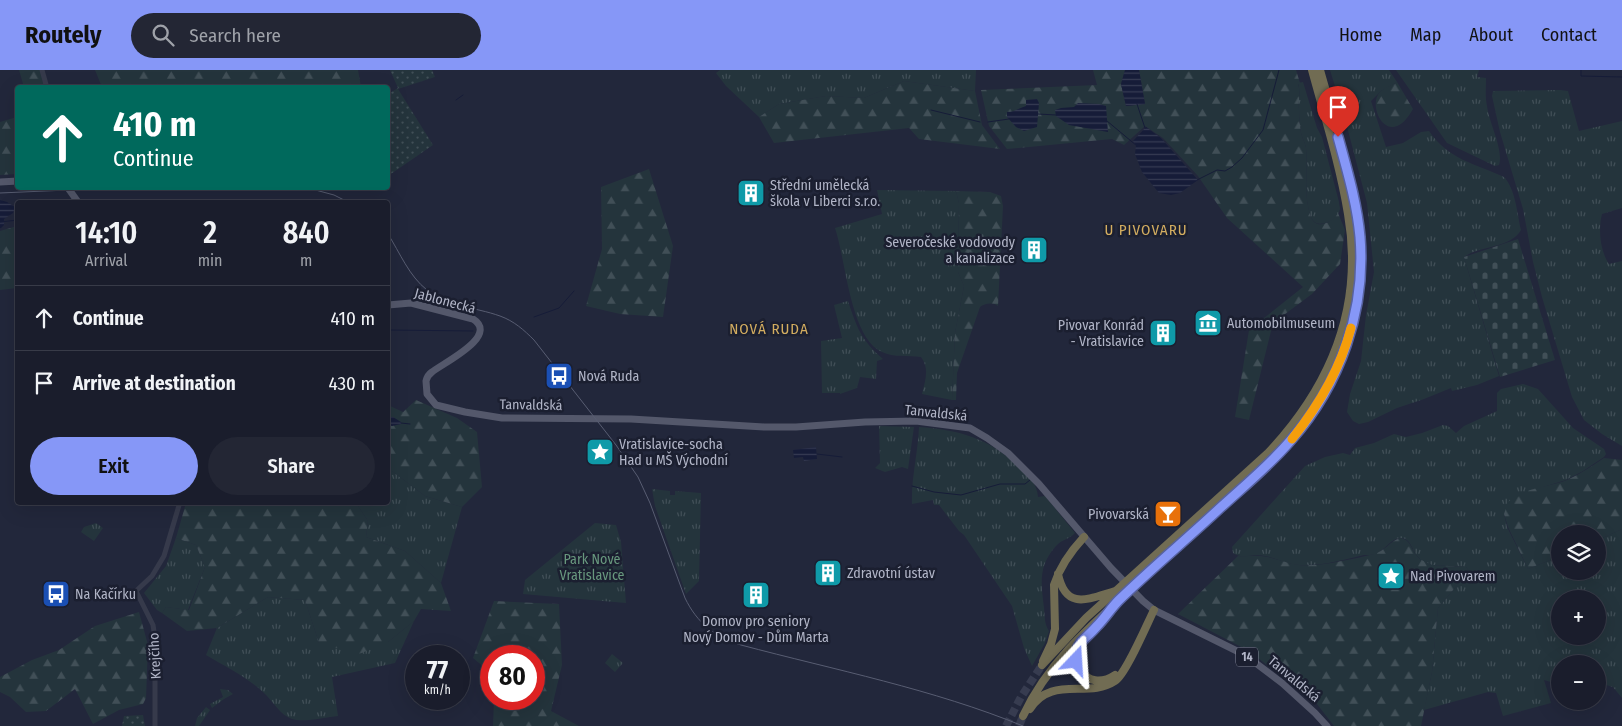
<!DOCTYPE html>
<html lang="en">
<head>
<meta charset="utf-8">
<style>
  body { margin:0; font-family:"Fira Sans Condensed",sans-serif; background:#232634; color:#f1f3f6; height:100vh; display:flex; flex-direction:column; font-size:19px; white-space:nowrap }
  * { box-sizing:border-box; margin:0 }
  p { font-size:16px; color:#9fa2a9 }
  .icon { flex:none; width:28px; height:28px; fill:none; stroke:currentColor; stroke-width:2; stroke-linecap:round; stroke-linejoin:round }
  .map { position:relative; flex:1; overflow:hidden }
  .sheet { position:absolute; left:15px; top:130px; width:375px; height:305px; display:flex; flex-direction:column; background:#1a1d2c; border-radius:5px; box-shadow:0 5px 20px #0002,0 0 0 1px #383b48 }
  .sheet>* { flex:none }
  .top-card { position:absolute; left:15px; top:15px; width:375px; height:105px; border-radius:5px; box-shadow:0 5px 20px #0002,0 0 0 1px #383b48; background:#00695c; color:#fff; overflow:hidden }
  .buttons { position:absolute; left:1551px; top:455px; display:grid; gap:10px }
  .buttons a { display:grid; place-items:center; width:55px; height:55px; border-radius:50%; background:#1a1d2c; box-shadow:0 5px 20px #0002,0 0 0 1px #383b48; font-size:25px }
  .speed { position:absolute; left:405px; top:575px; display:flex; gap:10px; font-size:25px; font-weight:700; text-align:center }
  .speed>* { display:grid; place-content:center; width:65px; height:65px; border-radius:50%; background:#1a1d2c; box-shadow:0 5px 20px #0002,0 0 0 1px #383b48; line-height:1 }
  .speed small { font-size:12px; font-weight:400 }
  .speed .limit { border:8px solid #d22; background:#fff; color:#111 }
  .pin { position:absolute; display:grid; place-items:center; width:42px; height:42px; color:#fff; margin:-51px -21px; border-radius:50% 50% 50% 0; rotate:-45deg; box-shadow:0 0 5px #0007 }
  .pin .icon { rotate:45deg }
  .me { position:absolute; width:55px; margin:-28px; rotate:20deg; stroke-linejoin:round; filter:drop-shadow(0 0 4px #0008) }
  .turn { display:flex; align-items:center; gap:18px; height:105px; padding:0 15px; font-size:22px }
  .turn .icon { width:65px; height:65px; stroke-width:2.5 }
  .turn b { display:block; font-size:35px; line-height:42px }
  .eta { display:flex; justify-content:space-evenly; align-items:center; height:85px; text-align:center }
  .eta b { font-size:30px; font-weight:600; line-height:35px }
  .button { display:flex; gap:10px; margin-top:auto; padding:10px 15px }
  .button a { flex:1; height:58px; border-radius:30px; background:#8697f7; color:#111; font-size:20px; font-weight:600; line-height:58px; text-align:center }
  .button a+a { background:#232634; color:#f1f3f6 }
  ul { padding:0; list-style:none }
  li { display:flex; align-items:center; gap:15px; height:65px; padding:0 15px; border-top:1px solid #383b48 }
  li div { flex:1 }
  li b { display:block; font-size:19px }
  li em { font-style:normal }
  header { display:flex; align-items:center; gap:30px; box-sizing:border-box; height:70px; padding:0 25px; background:#8697f7; color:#111 }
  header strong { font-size:24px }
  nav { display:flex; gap:28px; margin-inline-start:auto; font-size:18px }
  .search { width:350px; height:45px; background:#232634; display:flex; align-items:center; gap:12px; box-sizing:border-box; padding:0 18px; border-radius:28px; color:#9fa2a9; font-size:19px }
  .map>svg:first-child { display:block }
</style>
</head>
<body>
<header>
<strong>Routely</strong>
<div class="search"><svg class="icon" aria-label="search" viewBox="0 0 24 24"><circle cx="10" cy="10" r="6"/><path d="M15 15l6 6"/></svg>Search here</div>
<nav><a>Home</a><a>Map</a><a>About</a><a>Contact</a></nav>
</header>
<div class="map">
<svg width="1622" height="656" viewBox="0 0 1622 656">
  <defs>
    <pattern id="grass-tufts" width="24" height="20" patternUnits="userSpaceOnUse" patternTransform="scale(1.25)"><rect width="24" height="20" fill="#24343c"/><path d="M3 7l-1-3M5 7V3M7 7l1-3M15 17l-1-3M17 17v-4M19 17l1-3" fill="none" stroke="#414f57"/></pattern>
    <pattern id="forest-firs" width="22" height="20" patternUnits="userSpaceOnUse" patternTransform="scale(1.25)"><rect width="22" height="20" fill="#24343c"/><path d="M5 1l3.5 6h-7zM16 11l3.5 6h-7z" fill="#414f57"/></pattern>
    <pattern id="cemetery-stones" width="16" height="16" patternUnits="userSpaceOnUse" patternTransform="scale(1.25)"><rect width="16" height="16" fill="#24343c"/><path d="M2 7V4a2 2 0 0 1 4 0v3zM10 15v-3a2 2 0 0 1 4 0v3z" fill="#414f57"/></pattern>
    <pattern id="garden-dots" width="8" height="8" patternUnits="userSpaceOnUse" patternTransform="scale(1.25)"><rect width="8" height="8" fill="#24343c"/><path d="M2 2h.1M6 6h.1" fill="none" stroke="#414f57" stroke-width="1.8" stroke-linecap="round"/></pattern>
    <pattern id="water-rules" width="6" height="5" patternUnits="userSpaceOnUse" patternTransform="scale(1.25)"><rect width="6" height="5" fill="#161c38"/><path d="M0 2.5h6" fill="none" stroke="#363b53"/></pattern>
  </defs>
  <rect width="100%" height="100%" fill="#22273b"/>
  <path fill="url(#grass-tufts)" fill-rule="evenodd" d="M720 0H976L975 21 904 11 864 28 826 26 779 34 759 47 726 16 716 3Z
    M1330 0H1389L1397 12 1381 21 1371 31 1386 77 1403 73 1421 62 1429 61C1449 90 1474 93 1504 107 1516 120 1517 144 1521 160 1510 179 1480 175 1464 187L1499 306 1477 315 1452 321 1451 318 1424 329 1397 338 1368 352 1359 354 1353 351 1347 342 1350 324 1361 291 1366 245 1374 202 1367 133 1344 45Z
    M1396 0H1479L1477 7 1486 8C1486 17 1485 27 1487 36 1489 53 1504 80 1499 95L1495 96 1447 73Z
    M1303 12 1317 58 1322 67 1339 132C1339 134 1340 137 1340 139 1338 151 1316 161 1311 147 1303 126 1308 100 1306 78 1305 72 1302 68 1301 63 1300 56 1299 48 1299 40 1298 30 1301 24 1298 13Z
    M1560 20 1568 21 1579 61 1622 51V138L1602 144C1598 159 1600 181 1609 194L1622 191V376L1602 364 1584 350 1572 327 1542 227 1533 192 1523 139 1500 62 1492 26 1493 21Z
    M877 120 956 121 959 133 958 202 964 216 955 263 952 330 922 324C925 311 930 299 921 287 908 285 894 288 882 282 850 268 846 190 835 158L882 144Z
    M848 231C857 258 861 270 883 289L877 291 876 309 860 307 857 318 840 324V323H822L821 271 842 268 834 235Z
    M1523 314 1538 319 1573 358 1604 379 1606 384 1604 387 1583 401 1566 410 1523 423 1504 444 1507 457 1528 499 1560 486V501H1598V470L1622 459V628L1613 617 1606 615 1598 603V594H1560V608L1551 612 1544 610 1551 633 1503 646 1496 623 1488 622 1424 640 1432 602 1438 538 1469 501 1466 497 1432 495C1427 493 1422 491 1418 487 1412 481 1411 468 1401 468 1391 468 1385 480 1376 484 1372 485 1368 485 1364 485 1343 490 1322 496 1300 495 1285 494 1273 486 1258 485 1249 485 1241 489 1233 483L1232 477 1305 396 1325 387 1343 383 1350 385 1355 378 1374 373 1394 364 1406 367 1422 363 1443 355 1448 356 1456 363 1464 356 1497 341V323L1501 319ZM1560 529H1598V566H1560Z
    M879 356 914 357 908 399 902 397 885 402 875 398 880 393Z
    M919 357C961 360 991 369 1021 399 1030 408 1037 414 1038 427L1045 426 1075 463C1070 469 1062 469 1056 476 1038 496 1041 513 1044 538 1045 546 1044 554 1049 561L1045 573 1032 596 1024 578 1012 536 964 465 959 461 939 435H934L933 430 912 434C911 408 918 383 919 357Z
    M388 400 392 401 425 426 462 437 441 513 405 481 366 467 368 451 356 433 388 432Z
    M652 419 670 421V425H675V421L701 423 699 511 686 524 655 436Z
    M96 453 103 458 94 471 81 462 84 457Z
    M595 453 616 455 621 472 626 533 523 524 525 510Z
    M176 468 196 475 205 497 188 540 166 537 162 543 157 540 144 523 166 496Z
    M268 527 305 530 319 573 388 572 414 551 395 593 332 607 338 646C326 647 303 653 292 649 280 645 273 631 264 623 247 607 226 597 206 585L217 558Z
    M612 584 623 593 615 602 605 593Z
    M220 619 228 620 233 624 224 629 212 638 210 634 223 627Z
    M206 637 210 640 199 656H195L197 648Z"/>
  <path fill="url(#forest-firs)" d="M19 0H42L47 17H24Z
    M95 0H358L361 17H102Z
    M1093 0H1125L1121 14 1126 36 1145 34 1139 0H1296L1300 13 1298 14C1301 23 1298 30 1299 40 1299 48 1300 56 1301 63 1302 68 1305 72 1306 78 1308 100 1303 125 1311 147 1316 161 1333 152 1338 143L1345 160 1340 194 1312 224 1273 253 1249 350 1235 347 1249 260 1303 217 1227 148 1198 106 1163 68 1145 56 1124 75 1112 69 1007 79 989 56 981 20 1097 15Z
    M904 11 975 21 982 55 1000 79 919 69 909 58 774 73 759 47 779 34 826 26 864 28Z
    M1397 12 1413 39C1389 82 1366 36 1380 22 1384 18 1392 15 1397 12Z
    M17 47V104L0 105V52Z
    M649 99 673 176 663 247 620 244 586 236 602 179 601 117Z
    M956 121 990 122 1001 126 1003 136 998 236C994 232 984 233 980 237L957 303 956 330H952L955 263 964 216 958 202 959 133Z
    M17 156V218L0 220V161Z
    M416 330 457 348 477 362 482 417 462 437 425 426 392 401 388 400V335L403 342Z
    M1604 388 1622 390V459L1598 470V464H1560V486L1528 499 1508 457 1504 444 1508 432C1522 418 1549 417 1567 410 1580 404 1592 396 1604 388Z
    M186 433H356L368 451 366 467 405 481 441 513 451 541 421 539 414 551 388 572 359 584 319 573 305 530 268 527 217 558 187 561 162 543 166 537 189 540 205 497 196 475 176 468Z
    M1400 468C1412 469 1411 482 1420 489 1423 491 1428 493 1432 495L1466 497 1469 501 1438 538 1432 602 1421 656H1334L1317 634 1249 581 1178 544 1238 486C1246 487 1253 485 1261 486 1274 487 1285 493 1298 495 1319 497 1353 489 1374 484 1384 482 1390 471 1400 468Z
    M494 531 559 534 562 595 551 641 579 656H493L494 629H534V586H491V603L473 588Z
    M139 542 148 575 146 628 143 634 119 640 93 654 75 619 46 641 26 642 10 627 0 622V607L32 590 59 580 95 556Z"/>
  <path fill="url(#cemetery-stones)" d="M1518 169 1555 290 1500 307 1464 187Z"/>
  <path fill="url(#garden-dots)" d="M390 0H432L435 7 398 19 433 75 388 106V24L398 18Z
    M143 645 145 656H122L124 646Z"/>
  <path fill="url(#water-rules)" d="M1125 0H1139L1145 34 1126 36 1121 14Z
    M1037 29 1039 33 1037 57 1024 61 1016 57 1007 47V42C1015 42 1019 38 1026 36V30Z
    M1078 33 1099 34 1106 36 1108 62 1069 55 1056 46 1055 40 1061 38 1074 37Z
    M1146 57 1161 68 1198 110 1180 123 1171 125 1159 123 1142 102 1135 84 1136 75 1133 71Z
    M0 130 7 132 15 137 13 143 4 149V155L0 159Z
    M388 347H393L401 352V354L392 356 388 355Z
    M816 377 817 389 804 391 803 387 794 388 793 380Z"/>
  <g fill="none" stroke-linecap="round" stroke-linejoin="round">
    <path stroke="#161c38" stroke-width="1" d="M1581 0V6L1622 7
      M456 30 463 25
      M1137 34 1145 58
      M931 40 980 52
      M1038 44 1056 45
      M1107 51 1137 76
      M988 52 1009 49
      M1197 110 1217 100 1225 101 1232 97 1242 88 1263 60 1279 0
      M0 152 18 150
      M534 247 559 238 574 221
      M388 260 473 261
      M401 353 410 354
      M817 384 842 387
      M912 416 934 422 961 425 1000 414H1025L1030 410"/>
    <path stroke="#373c50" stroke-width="8" stroke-dasharray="8 4" stroke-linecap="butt" d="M1006 656 1021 627 1042 595
      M1019 656 1023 646"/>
    <path stroke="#363a4b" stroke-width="5" d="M42 0 47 18
      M155 656V568L153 555 136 521 152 506 164 486 180 432"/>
    <path stroke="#54586b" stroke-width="7" d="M0 112 18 111
      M68 118 78 132
      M388 235 411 233 473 249C500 266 443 293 432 302 429 304 427 307 426 311L427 324 436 335 465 342 502 348 631 349 764 357H796L865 352 916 351 970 358 987 368 1008 383 1039 414 1111 498 1143 531 1154 540 1245 585 1282 613 1315 643 1327 656"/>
    <path stroke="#716c53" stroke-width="8" d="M1058 504C1066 541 1088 529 1115 521
      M1087 566C1064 590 1086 624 1115 605
      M1043 591 1051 574 1055 559 1054 515C1060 496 1071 481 1084 467
      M1042 595 1086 548 1268 383C1331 316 1364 237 1348 144 1340 95 1325 48 1312 0
      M1030 639C1051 605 1088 629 1115 611 1126 604 1147 554 1154 540
      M1023 646C1049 590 1095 552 1140 511 1168 486 1196 460 1224 435 1247 414 1271 393 1292 369 1340 314 1366 241 1360 167 1355 111 1335 54 1320 0"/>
    <path stroke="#585d72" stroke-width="1" d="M308 118 334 125 348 132
      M0 123 113 118
      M388 164C400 183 409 206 427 220 448 237 475 237 500 246 514 251 524 260 534 270L616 375 638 407 650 433 685 528C697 553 715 567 741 575 835 600 933 619 1023 656"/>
  </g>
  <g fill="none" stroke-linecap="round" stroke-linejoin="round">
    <defs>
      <path id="route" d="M1076 591 1078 577 1081 572C1086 567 1092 562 1097 556 1105 548 1111 538 1119 530 1152 498 1187 469 1220 438 1244 416 1270 395 1291 370 1340 314 1366 241 1360 167 1357 133 1347 100 1338 67"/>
    </defs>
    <use href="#route" stroke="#5762a1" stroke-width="12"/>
    <use href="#route" stroke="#8697f7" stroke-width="9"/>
    <path stroke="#f59e0b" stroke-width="9" d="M1292 369C1319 335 1340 300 1351 258"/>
  </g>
  <defs>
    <symbol id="building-square" viewBox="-11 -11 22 22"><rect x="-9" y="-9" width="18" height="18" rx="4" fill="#0f9aa8" stroke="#1b1f30"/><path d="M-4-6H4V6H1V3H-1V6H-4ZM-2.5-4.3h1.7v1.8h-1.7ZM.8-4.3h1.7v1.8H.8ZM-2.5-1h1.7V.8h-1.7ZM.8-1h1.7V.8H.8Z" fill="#fff"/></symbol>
    <symbol id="museum-square" viewBox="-11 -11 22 22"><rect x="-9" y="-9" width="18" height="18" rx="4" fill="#0f9aa8" stroke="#1b1f30"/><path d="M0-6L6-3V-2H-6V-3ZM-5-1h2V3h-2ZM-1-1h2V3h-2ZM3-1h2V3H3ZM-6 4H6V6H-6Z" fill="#fff"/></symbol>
    <symbol id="bus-square" viewBox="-11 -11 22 22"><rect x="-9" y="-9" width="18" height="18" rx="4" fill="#1a4fb4" stroke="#1b1f30"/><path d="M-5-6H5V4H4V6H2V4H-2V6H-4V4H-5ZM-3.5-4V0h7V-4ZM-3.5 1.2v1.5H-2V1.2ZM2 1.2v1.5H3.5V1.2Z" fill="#fff"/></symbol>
    <symbol id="sight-square" viewBox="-11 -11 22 22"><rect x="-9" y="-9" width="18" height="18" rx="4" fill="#0f9aa8" stroke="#1b1f30"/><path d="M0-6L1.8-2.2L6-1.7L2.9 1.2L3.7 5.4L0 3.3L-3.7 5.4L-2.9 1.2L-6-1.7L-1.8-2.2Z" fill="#fff"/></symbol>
    <symbol id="bar-square" viewBox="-11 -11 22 22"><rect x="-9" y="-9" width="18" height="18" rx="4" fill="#e8710a" stroke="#1b1f30"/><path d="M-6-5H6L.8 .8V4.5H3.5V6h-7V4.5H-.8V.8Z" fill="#fff"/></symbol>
  </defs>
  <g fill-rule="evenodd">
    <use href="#building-square" x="735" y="107" width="32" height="32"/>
    <use href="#building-square" x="1018" y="164" width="32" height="32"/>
    <use href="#museum-square" x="1192" y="237" width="32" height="32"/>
    <use href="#building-square" x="1147" y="247" width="32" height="32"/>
    <use href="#bus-square" x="543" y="290" width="32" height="32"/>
    <use href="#sight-square" x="584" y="366" width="32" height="32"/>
    <use href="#bar-square" x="1152" y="428" width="32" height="32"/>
    <use href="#building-square" x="812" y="487" width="32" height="32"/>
    <use href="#sight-square" x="1375" y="490" width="32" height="32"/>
    <use href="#bus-square" x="40" y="508" width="32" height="32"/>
    <use href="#building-square" x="740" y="509" width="32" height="32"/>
  </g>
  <g text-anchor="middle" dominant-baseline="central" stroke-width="5" stroke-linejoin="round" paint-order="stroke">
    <rect fill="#1b1f30" stroke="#84889a" stroke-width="1" x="1236" y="577.5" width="22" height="19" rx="4"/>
    <g font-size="12" font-weight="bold" fill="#b1b5c7">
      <text x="1247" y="587">14</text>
    </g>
    <g font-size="14" fill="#b1b5c7" stroke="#1b1f30" text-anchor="start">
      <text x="770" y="115">Střední umělecká<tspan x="770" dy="16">škola v Liberci s.r.o.</tspan></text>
      <text x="1015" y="172" text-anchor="end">Severočeské vodovody<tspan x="1015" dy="16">a kanalizace</tspan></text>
      <text x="1227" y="253">Automobilmuseum</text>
      <text x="1144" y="255" text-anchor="end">Pivovar Konrád<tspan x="1144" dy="16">- Vratislavice</tspan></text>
      <text x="578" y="306">Nová Ruda</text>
      <text x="619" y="374">Vratislavice-socha<tspan x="619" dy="16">Had u MŠ Východní</tspan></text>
      <text x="1149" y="444" text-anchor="end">Pivovarská</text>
      <text x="847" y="503">Zdravotní ústav</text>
      <text x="1410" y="506">Nad Pivovarem</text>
      <text x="75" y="524">Na Kačírku</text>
      <text x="756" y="551" text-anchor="middle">Domov pro seniory<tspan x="756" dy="16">Nový Domov - Dům Marta</tspan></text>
    </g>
    <g font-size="14" fill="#b1b5c7" stroke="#1b1f30">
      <text transform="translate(445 231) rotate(15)">Jablonecká</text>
      <text transform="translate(531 335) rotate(1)">Tanvaldská</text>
      <text transform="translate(936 343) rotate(6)">Tanvaldská</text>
      <text transform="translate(155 586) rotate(-93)">Krejčího</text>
      <text transform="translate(1294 609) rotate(40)">Tanvaldská</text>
    </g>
    <g font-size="14" fill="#68987e" stroke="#1b1f30">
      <text x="592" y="489">Park Nové<tspan x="592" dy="16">Vratislavice</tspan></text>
    </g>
    <g font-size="15" letter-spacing="1" fill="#d3ad60" stroke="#1b1f30">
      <text x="1146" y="160">U PIVOVARU</text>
      <text x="769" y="259">NOVÁ RUDA</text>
    </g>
  </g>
</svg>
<div class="buttons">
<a><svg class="icon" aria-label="layers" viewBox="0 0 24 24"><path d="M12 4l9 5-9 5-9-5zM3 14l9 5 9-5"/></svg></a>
<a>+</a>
<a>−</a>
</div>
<div class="speed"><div>77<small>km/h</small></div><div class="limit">80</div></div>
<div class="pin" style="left:1338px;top:67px;background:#d93025"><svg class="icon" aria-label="arrive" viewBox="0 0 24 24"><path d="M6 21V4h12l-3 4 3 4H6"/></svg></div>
<svg class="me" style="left:1076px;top:591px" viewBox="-20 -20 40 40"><path d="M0-17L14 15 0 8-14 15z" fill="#8697f7" stroke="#fff" stroke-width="4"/></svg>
<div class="top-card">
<div class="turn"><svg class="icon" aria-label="ahead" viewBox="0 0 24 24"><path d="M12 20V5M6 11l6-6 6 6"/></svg><div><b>410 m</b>Continue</div></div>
</div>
<section class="sheet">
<div class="eta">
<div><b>14:10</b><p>Arrival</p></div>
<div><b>2</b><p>min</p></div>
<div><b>840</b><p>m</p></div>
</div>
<ul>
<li><svg class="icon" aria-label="ahead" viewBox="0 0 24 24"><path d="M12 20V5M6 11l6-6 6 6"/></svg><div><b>Continue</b></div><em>410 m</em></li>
<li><svg class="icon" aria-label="arrive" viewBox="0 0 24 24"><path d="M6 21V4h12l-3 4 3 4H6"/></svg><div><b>Arrive at destination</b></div><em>430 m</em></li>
</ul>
<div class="button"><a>Exit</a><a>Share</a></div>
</section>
</div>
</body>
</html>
